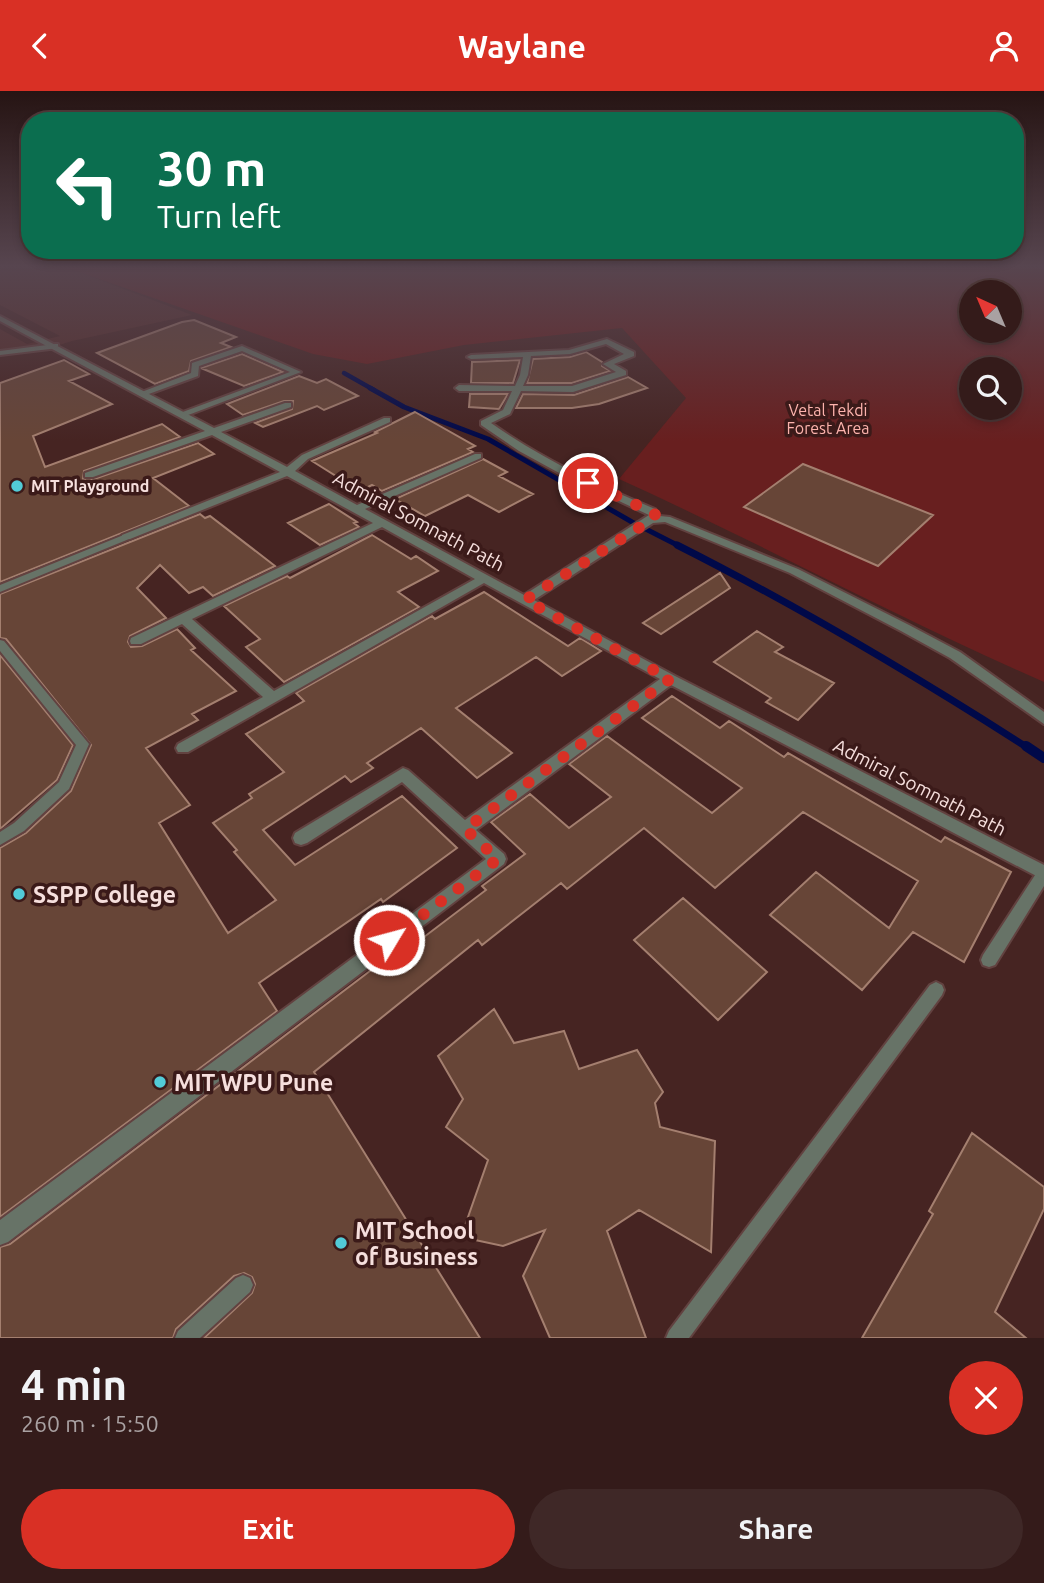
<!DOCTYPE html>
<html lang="en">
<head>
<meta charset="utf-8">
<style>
  body { margin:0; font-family:Ubuntu,sans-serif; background:#3f2827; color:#f1f3f6; height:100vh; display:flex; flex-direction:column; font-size:26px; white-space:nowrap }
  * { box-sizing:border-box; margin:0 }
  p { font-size:23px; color:#a9a1a2 }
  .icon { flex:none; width:38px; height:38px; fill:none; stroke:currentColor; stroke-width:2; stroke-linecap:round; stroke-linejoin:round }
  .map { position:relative; height:1247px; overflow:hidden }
  .drawer { display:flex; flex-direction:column; background:#341b1a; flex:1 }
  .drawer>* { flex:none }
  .guide { position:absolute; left:21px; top:21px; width:1003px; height:147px; border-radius:28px; box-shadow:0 4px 10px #0003,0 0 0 2px #4e3939; background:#0b6e4f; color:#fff; overflow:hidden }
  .needle { width:46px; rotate:316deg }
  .tools { position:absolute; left:959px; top:189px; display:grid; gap:14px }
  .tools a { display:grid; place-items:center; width:63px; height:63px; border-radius:50%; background:#341b1a; box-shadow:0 4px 10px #0003,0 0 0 2px #4e3939; font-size:35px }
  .pin { position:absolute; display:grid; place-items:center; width:60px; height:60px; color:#fff; margin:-30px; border:4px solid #fff; border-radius:50%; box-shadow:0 2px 7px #0007 }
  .me { position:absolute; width:77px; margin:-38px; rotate:53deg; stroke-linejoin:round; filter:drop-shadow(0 0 5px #0008) }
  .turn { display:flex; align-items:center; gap:24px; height:147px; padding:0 21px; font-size:32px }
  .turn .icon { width:91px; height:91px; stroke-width:2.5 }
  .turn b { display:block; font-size:49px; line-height:60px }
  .round { display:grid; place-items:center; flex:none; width:74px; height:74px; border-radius:37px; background:#3f2827 }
  .overview { display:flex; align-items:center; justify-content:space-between; height:119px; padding:0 21px }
  h1 { font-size:42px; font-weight:700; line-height:52px }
  .action { display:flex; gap:14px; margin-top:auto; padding:14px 21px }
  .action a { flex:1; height:80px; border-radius:42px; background:#d93025; color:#fff; font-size:28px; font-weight:700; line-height:80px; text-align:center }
  .action a+a { background:#3f2827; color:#f1f3f6 }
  header { display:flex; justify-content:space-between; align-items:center; height:91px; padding:0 21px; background:#d93025; color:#fff; font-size:32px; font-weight:700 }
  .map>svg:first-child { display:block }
</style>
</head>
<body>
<header><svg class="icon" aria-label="back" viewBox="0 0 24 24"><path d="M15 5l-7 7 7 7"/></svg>Waylane<svg class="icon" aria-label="person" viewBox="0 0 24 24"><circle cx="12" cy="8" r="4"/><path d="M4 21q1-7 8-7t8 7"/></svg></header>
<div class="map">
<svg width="1044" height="1247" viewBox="0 0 1044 1247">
  <rect width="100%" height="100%" fill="#462422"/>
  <path fill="#552c29" d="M70 179 87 184 192 224 72 250 40 260 0 265V238L27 253 60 245 0 214V180Z"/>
  <path fill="#681f1f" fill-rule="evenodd" d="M65 176H1044V591C900 528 762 453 619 388L686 307 622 237 464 254 367 273 313 263ZM971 201H1010V240H971ZM971 278H1010V317H971Z"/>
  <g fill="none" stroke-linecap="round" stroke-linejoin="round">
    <path stroke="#000949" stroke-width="4.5" d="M344 282 374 299"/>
    <path stroke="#000949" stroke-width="5" d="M370 297 404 316 488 348 632 431 681 456"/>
    <path stroke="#000949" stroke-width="7" d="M677 454C798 515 914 584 1028 657"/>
    <path stroke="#000949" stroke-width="10" d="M1026 655 1044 667"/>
  </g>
  <path fill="#674537" stroke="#a47f6f" stroke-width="2" d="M194 229 236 246 221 252 231 256 191 270 189 280 155 293 97 262 182 231Z
    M586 261 602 271V275L610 280 572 292H527L533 268 570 266Z
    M242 263 283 281 244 295 201 277Z
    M64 269 89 283 69 290 112 313 33 345 45 376 162 333 180 346 84 380 83 388H94L198 352 214 363 153 387 189 415 0 491V292Z
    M520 269 513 292H471L472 271Z
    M299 285 317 292 326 288 358 305 324 319 317 315 263 336 255 332 292 318 293 310H284L243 324 227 313Z
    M628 286 647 297 599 313 572 317H516L523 303 574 304Z
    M470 303H508L499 318 469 316Z
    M415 321 475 355 468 358 473 361 382 400 372 394 360 400 312 370 377 342 375 341Z
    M483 368 507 381 499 385 533 403 499 421 468 404 425 425 395 408Z
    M803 373 933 424 878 475 744 416Z
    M329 413 357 431 354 432 359 436 320 454 288 432Z
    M200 423 205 427 210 425 275 475 213 505 203 496 189 502 160 474 137 497 166 527 130 545 128 551 131 556 142 555 177 538 195 557 191 559 236 600 192 623 198 629 146 657 190 714 159 732 228 842 276 809 234 761 237 759 213 732 252 707 249 703 284 681 246 643 304 610 296 602 432 525 435 528 484 501 568 555 580 547 601 560 562 585 536 566 456 617 512 662 477 687 421 637 367 672 373 677 351 691 345 685 263 739 295 774 402 705 457 757 383 811 381 808 259 892 277 920 0 1126V757L26 742 71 700 91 654 6 548 0 547V503Z
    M372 444 411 468 416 465 438 480 398 501 419 516 284 591 246 556 260 548 224 515 287 485 290 487Z
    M720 482 730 497 661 543 643 532Z
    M757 540 783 556 775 561 834 592 798 629 766 611 771 607 714 571Z
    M0 564 73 654 57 689 0 738Z
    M672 605 720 637 729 630 784 666 788 662 941 751 945 746 1011 781 964 871 913 841 862 899 770 824 816 781 889 837 918 790 803 721 715 797 644 737 567 798 561 792 482 854 478 849 314 981 480 1247H204L252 1202 255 1193 252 1186 244 1182 234 1185 176 1238 173 1247H0V1156L10 1153 395 861 399 865 486 799 482 795 525 763 491 731 530 703 569 737 611 706 569 673 607 645 712 722 742 697 642 627Z
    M683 807 767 881 718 929 634 849Z
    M494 918 514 952 564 940 579 978 637 959 663 1001 655 1012 660 1036 715 1050 711 1161 639 1119 607 1140 646 1247H550L523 1185 545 1139 503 1155 461 1146 488 1069 446 1036 463 1008 438 965Z
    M972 1042 1044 1096V1118L995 1221 1026 1247H862L933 1123 929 1120Z"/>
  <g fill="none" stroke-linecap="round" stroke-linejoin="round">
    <defs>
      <path id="service" d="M55 253H58V257L0 264V260Z
        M242 255 301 281 183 326 179 324 180 322 290 281 242 260 199 275 198 285 146 304 139 302 191 282 192 272Z
        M126 443 129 444V448L0 501V494Z
        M0 549 4 550 89 653 69 698 24 740 0 754V741L14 732 59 691 76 654 0 560Z
        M1044 776V795L995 874 989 876 983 874 981 869 983 864 1039 778Z
        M936 891 942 894 944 899 942 904 689 1247H666L669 1240 930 894Z
        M243 1184 250 1187 253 1194 250 1201 200 1247H175L178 1240 236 1187Z"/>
      <path id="minor" d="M0 225 214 337 285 312H291V316L221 341 287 376 302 364 384 327H390V331L308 368 295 380 357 414 475 363H481V367L365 418 524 504 649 424 561 383 519 360 481 334V330L503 319 512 300H459L455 297 459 294 515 295 520 284 523 266 471 268 467 266 471 264 569 259 607 248 634 261V265L614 273 626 280V284L573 301 521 300 510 323 491 332C542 368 597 394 655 418L660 425 670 426 798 478 909 534 960 561 1044 621V633L950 567 901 540 790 482 665 431 653 432 534 509 675 585 1044 774V789L671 594 476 739 504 763 506 768 504 773 8 1151 0 1154V1129L486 768 402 691 307 752 301 754 295 752 293 747 295 742 403 677 408 679 465 729 660 588 484 492 188 661H178L176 657 178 653 263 606 182 533 141 553H131L130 550 131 547 373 432 287 385 130 448H122V444L280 381 212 344 93 386H85V382L205 340 0 230ZM606 253 624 263 603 273 616 281 572 295H523L528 284 531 265 570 263ZM382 436 475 488 274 600 192 528Z"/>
    </defs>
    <use href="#service" stroke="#624240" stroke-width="4"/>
    <use href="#minor" stroke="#624240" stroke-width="4"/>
    <use href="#service" fill="#677367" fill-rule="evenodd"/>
    <use href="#minor" fill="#677367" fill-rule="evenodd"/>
  </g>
  <linearGradient id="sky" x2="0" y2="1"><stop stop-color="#261413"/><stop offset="0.5" stop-color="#57454f"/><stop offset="1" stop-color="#57454f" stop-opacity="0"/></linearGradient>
  <rect width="1044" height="350" fill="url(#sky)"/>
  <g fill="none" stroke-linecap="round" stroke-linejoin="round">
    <path stroke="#d93025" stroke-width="12" stroke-dasharray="0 21.6" d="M389 849 498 768 465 738 670 588 525 509 654 427 655 423 650 420 588 392"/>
  </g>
  <g fill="#52cbd7" stroke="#3b1a19" stroke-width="2.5">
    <circle cx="17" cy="395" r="7"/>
    <circle cx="19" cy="803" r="7"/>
    <circle cx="160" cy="991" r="7"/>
    <circle cx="341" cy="1152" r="7"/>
  </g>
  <g text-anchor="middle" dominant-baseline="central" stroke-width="7" stroke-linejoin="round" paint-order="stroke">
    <g font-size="16" fill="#fdb3ad" stroke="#3b1a19">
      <text x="828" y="319">Vetal Tekdi<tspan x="828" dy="18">Forest Area</tspan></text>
    </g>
    <g font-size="16" font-weight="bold" fill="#f6dfdd" stroke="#3b1a19" text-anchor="start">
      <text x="31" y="395">MIT Playground</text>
    </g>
    <g font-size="19" fill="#f6dfdd" stroke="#3b1a19">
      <text transform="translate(419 430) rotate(28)">Admiral Somnath Path</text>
      <text transform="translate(920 696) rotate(27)">Admiral Somnath Path</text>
    </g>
    <g font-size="23" font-weight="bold" fill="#f6dfdd" stroke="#3b1a19" text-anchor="start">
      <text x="33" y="803">SSPP College</text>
      <text x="174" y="991">MIT WPU Pune</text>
      <text x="355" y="1139">MIT School<tspan x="355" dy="26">of Business</tspan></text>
    </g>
  </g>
</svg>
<div class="tools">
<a><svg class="needle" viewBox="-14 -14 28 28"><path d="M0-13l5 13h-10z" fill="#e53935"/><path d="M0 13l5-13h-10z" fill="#a9a1a2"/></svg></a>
<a><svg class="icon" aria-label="search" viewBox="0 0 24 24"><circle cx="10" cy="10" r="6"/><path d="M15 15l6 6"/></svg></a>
</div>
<div class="pin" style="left:588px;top:392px;background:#d93025"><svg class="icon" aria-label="arrive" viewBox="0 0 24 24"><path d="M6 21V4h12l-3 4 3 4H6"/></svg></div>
<svg class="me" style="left:389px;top:849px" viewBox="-20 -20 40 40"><circle r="17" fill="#d93025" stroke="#fff" stroke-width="3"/><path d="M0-11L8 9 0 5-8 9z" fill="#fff"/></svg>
<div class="guide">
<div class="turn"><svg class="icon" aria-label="left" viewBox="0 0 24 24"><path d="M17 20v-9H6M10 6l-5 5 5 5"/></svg><div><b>30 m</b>Turn left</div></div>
</div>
</div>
<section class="drawer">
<div class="overview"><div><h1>4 min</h1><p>260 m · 15:50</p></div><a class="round" style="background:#d93025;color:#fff"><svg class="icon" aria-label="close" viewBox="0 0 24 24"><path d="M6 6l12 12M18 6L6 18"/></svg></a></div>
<div class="action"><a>Exit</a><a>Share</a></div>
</section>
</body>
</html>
